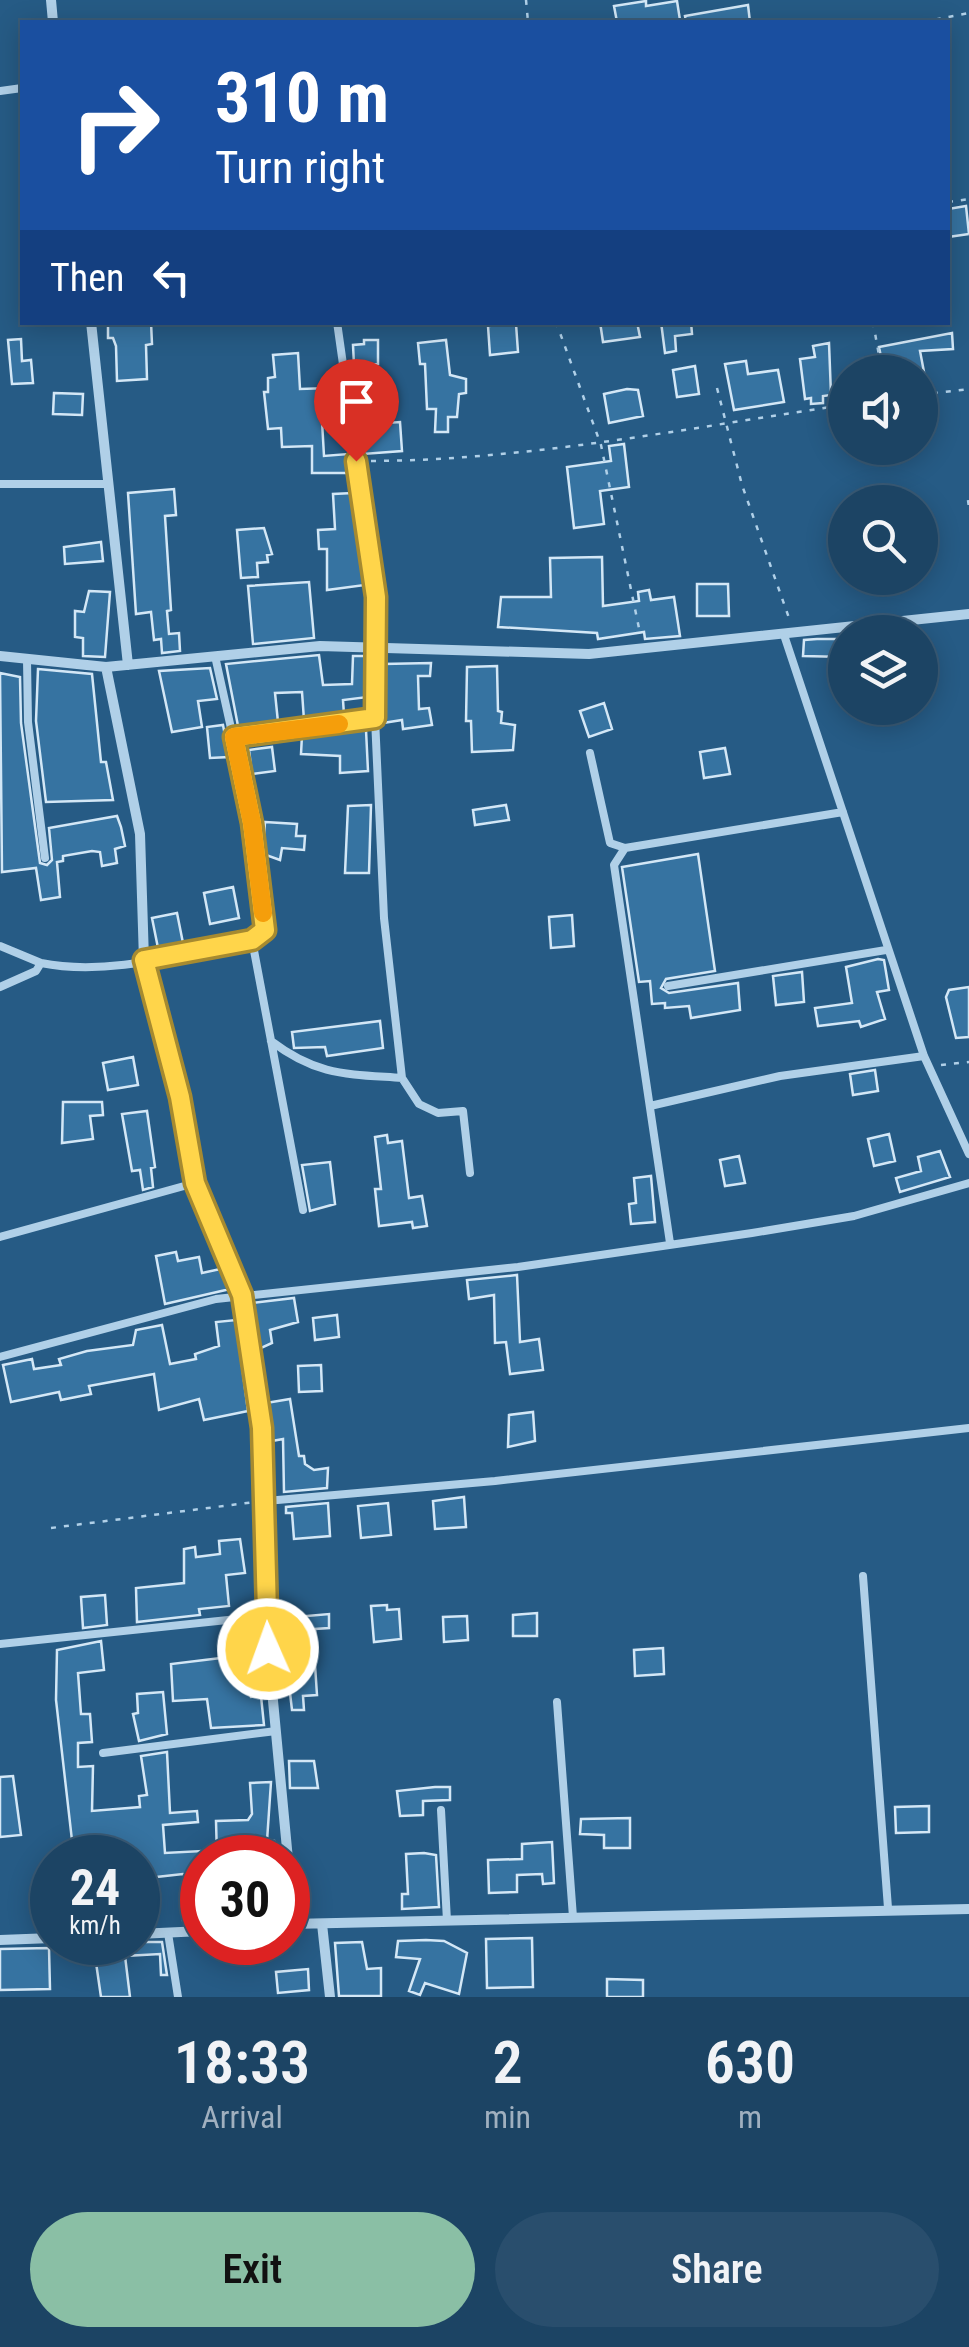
<!DOCTYPE html>
<html lang="en">
<head>
<meta charset="utf-8">
<style>
  body { margin:0; font-family:"Roboto Condensed",sans-serif; background:#294e6d; color:#f1f3f6; height:100vh; display:flex; flex-direction:column; font-size:38px; white-space:nowrap }
  * { box-sizing:border-box; margin:0 }
  p { font-size:32px; color:#a0b0bf }
  .icon { flex:none; width:55px; height:55px; fill:none; stroke:currentColor; stroke-width:2; stroke-linecap:round; stroke-linejoin:round }
  .map { position:relative; height:1997px; overflow:hidden }
  .sheet { display:flex; flex-direction:column; background:#1c4464; flex:1 }
  .sheet>* { flex:none }
  .banner { position:absolute; left:20px; top:20px; width:930px; height:305px; border-radius:0px; box-shadow:0 5px 25px #0003,0 0 0 2px #3a5c78; background:#1a4fa0; color:#fff; overflow:hidden }
  .buttons { position:absolute; left:828px; top:355px; display:grid; gap:20px }
  .buttons a { display:grid; place-items:center; width:110px; height:110px; border-radius:50%; background:#1c4464; box-shadow:0 5px 25px #0003,0 0 0 2px #3a5c78; font-size:50px }
  .speed { position:absolute; left:30px; top:1835px; display:flex; gap:20px; font-size:50px; font-weight:700; text-align:center }
  .speed>* { display:grid; place-content:center; width:130px; height:130px; border-radius:50%; background:#1c4464; box-shadow:0 5px 25px #0003,0 0 0 2px #3a5c78; line-height:1 }
  .speed small { font-size:25px; font-weight:400 }
  .speed .limit { border:15px solid #d22; background:#fff; color:#111 }
  .pin { position:absolute; display:grid; place-items:center; width:85px; height:85px; color:#fff; margin:-102px -42px; border-radius:50% 50% 50% 0; rotate:-45deg; box-shadow:0 0 10px #0007 }
  .pin .icon { rotate:45deg }
  .me { position:absolute; width:110px; margin:-55px; rotate:358deg; stroke-linejoin:round; filter:drop-shadow(0 0 8px #0008) }
  .turn { display:flex; align-items:center; gap:35px; height:210px; padding:0 30px; font-size:45px }
  .turn .icon { width:130px; height:130px; stroke-width:2.5 }
  .turn b { display:block; font-size:70px; line-height:85px }
  .then { display:flex; align-items:center; height:95px; padding:0 30px; background:#0003; gap:20px; font-size:38px }
  .eta { display:flex; justify-content:space-evenly; align-items:center; height:170px; text-align:center }
  .eta b { font-size:60px; font-weight:600; line-height:70px }
  .button { display:flex; gap:20px; margin-top:auto; padding:20px 30px }
  .button a { flex:1; height:115px; border-radius:60px; background:#8abfa5; color:#111; font-size:40px; font-weight:600; line-height:115px; text-align:center }
  .button a+a { background:#294e6d; color:#f1f3f6 }
  .map>svg:first-child { display:block }
</style>
</head>
<body>
<div class="map">
<svg width="969" height="1997" viewBox="0 0 969 1997">
  <rect width="100%" height="100%" fill="#265b85"/>
  <path fill="#3673a1" stroke="#d3e7f6" stroke-width="2.5" d="M646 1V6L677 1 680 20 617 22 614 6Z
    M748 5 750 22H686L685 16Z
    M966 206 969 234 948 237V209Z
    M108 322H151L152 344 146 345 147 379 117 381 116 346 113 338H108Z
    M600 322H637L640 337 603 342Z
    M661 322H691L692 334 675 336 676 351 665 353Z
    M516 324 518 352 490 355 488 326Z
    M952 333 953 349 920 351 924 372H884L879 347Z
    M21 339 22 361 31 360 33 383 12 384 8 340Z
    M364 340H378V364L354 365 353 345 364 344Z
    M446 340 450 375 466 379V393L459 394 457 417H448V432H435L436 409H427L425 364H420L418 343Z
    M829 343 831 395 823 396V403L811 404V398L805 399 800 359 815 357 813 346Z
    M298 353 300 389 330 388 332 421H322L324 456 348 454 351 473H312V446L282 447 281 428 268 429 264 392H268V378L275 377 273 355Z
    M746 361 748 374 778 370 784 402 734 410 725 364Z
    M695 366 699 394 677 397 673 370Z
    M627 389 638 390 643 416 609 423 604 394Z
    M54 393 83 394 82 415 53 414Z
    M400 422 402 451 363 454 359 425Z
    M624 444 629 487 600 491 604 524 574 528 567 467 611 461 609 446Z
    M174 489 176 515 165 516 171 610 167 611 169 634 179 633 180 651 162 653 161 639 154 640 151 612 136 614 128 493Z
    M353 493 365 585 327 590V549H319L318 530 335 529 333 494Z
    M264 528 272 554 267 555 268 562 257 563 258 577 241 578 237 530Z
    M101 542 103 561 65 564 64 547Z
    M602 557 603 606 639 601 638 592 649 590 651 600 674 597 680 636 645 639 644 632 598 639 597 633 498 627 501 597H551L550 558Z
    M309 582 314 638 253 644 248 586Z
    M697 584H728L729 616H697Z
    M89 591 110 592 105 657 83 656V638L75 637V611L84 612Z
    M817 639H845V657L803 656 804 640Z
    M319 655 323 685 352 684 353 656H366L368 697 343 700 344 715 304 720 302 692 275 693 278 722 238 726 226 664Z
    M431 663 430 676H418L419 709 429 708 432 725 403 729 402 720 383 723V664Z
    M497 666 498 711 502 712 501 723 515 725 513 750 472 752 471 721H466L467 667Z
    M210 668 217 699 198 701 202 727 172 732 159 671Z
    M38 669 92 674 101 762H106L113 800 46 802 36 721Z
    M0 673 20 677 21 723 40 863 47 865 52 860 49 828 117 816 121 827 125 846 115 849 117 863 102 866 100 852 92 851 63 856V861L57 862 60 897 41 900 36 868 2 872Z
    M604 703 612 729 589 737 580 711Z
    M223 725 229 757 210 758 207 727Z
    M345 730H366L368 771 340 773V756L301 754 302 735Z
    M272 747 275 771 252 774 249 750Z
    M725 748 730 774 704 778 700 752Z
    M371 805 369 873H345L348 806Z
    M506 805 509 820 475 825 473 810Z
    M265 822 297 824 296 836H305L304 850 282 848 280 860 263 854Z
    M698 854 715 971 666 979 661 988 669 993 738 983 740 1010 691 1018 689 1006 665 1008V1003L652 1004 650 981 639 982 622 867Z
    M233 887 239 918 210 924 204 893Z
    M177 913 183 943 158 948 152 918Z
    M572 915 574 946 551 948 549 917Z
    M878 959 884 960 889 990 877 992 885 1019 861 1027 859 1021 818 1026 815 1008 852 1003 846 967Z
    M802 972 804 1002 776 1005 773 976Z
    M969 987V1037L956 1038 946 997 949 990Z
    M380 1021 383 1048 327 1056 325 1047 294 1048 292 1032Z
    M133 1057 138 1085 108 1090 103 1063Z
    M875 1070 878 1091 853 1095 850 1074Z
    M63 1102H102L103 1115 90 1116 93 1139 62 1143Z
    M147 1111 155 1167 151 1168 153 1187 143 1190 140 1170 132 1171 122 1114Z
    M889 1134 895 1161 874 1166 868 1139Z
    M387 1135 388 1143 402 1141 409 1198 422 1196 427 1226 413 1228 412 1222 379 1226 375 1189H381L375 1137Z
    M940 1151 950 1177 900 1192 896 1178 921 1171 918 1157Z
    M739 1156 745 1183 725 1186 720 1160Z
    M330 1162 335 1204 310 1211 302 1165Z
    M651 1176 655 1222 631 1224 629 1204 636 1203 634 1178Z
    M176 1252 178 1261 199 1257 202 1273 225 1268 230 1289 165 1304 156 1256Z
    M517 1275 520 1342 539 1339 543 1370 510 1374 506 1342 495 1343 494 1295 469 1299 467 1280Z
    M294 1298 298 1322 270 1330 272 1343 259 1349 252 1303Z
    M337 1315 339 1337 315 1340 313 1318Z
    M236 1320 248 1411 204 1420 199 1399 159 1410 154 1374 89 1386 91 1394 61 1400 59 1392 11 1402 3 1365 32 1359 34 1369 61 1365 59 1359 87 1351 133 1345 136 1330 162 1325 170 1364 196 1359 195 1354 219 1346 216 1322Z
    M321 1365 322 1391 299 1392 298 1366Z
    M290 1399 299 1456H304L305 1464 314 1470 328 1468 327 1488 284 1492 283 1439 272 1441 266 1403Z
    M533 1412 535 1441 508 1447 509 1415Z
    M464 1497 466 1527 435 1529 433 1501Z
    M328 1503 330 1536 294 1539 292 1513H286V1507Z
    M388 1503 391 1535 361 1538 358 1506Z
    M240 1539 245 1573 226 1575 229 1606 199 1609 200 1615 137 1622 136 1588 184 1583V1549L195 1547 196 1557 220 1554 219 1541Z
    M105 1595 107 1625 83 1628 81 1597Z
    M387 1605V1610L399 1609 401 1639 374 1642 371 1606Z
    M537 1613V1636H513V1615Z
    M329 1614V1628L315 1629 316 1642 286 1644 285 1618Z
    M467 1616 468 1640 444 1642 443 1617Z
    M101 1641 104 1670 78 1673 81 1714H90L92 1742 78 1743V1767L93 1766 92 1811 140 1807 139 1796 147 1795 141 1756 167 1752 170 1813 197 1811 198 1822 163 1825 165 1853 202 1851 201 1919 183 1920V1908H188V1876L183 1874 138 1879V1858H74L56 1700 57 1650Z
    M663 1648 664 1674 635 1676 634 1650Z
    M246 1655 251 1697 261 1696 264 1725 211 1728 207 1699 173 1701 171 1664Z
    M293 1663 315 1665 317 1695 303 1696 304 1710H292L290 1693 283 1694 281 1664Z
    M163 1692 167 1734 139 1741 133 1714 138 1713 137 1694Z
    M289 1761H314L318 1788H290Z
    M13 1776 21 1835 0 1837V1777Z
    M271 1782 267 1841H274L275 1858 217 1857 216 1821 248 1820 252 1814 250 1783Z
    M435 1787H450V1800L423 1801V1815L400 1816 397 1791Z
    M929 1806V1832L896 1833 895 1807Z
    M630 1818V1848H604V1835L580 1834 581 1819Z
    M552 1842 554 1883 543 1884 542 1874 517 1875V1892L489 1893 488 1860 522 1859V1844Z
    M424 1853 436 1855 439 1907 402 1909V1894H408L406 1854Z
    M532 1938 533 1987 487 1988 486 1939Z
    M426 1940 444 1941 467 1953 459 1994 425 1983 420 1995 409 1991 420 1959 396 1957 398 1941Z
    M93 1942H162L167 1975H161L160 1954 125 1956 130 1997H101Z
    M362 1942 367 1969 381 1968V1996H339L335 1943Z
    M49 1948 50 1989 0 1990V1949Z
    M308 1969 309 1990 278 1993 276 1972Z
    M607 1979 643 1980V1997H607Z"/>
  <g fill="none" stroke-linecap="round" stroke-linejoin="round">
    <path stroke="#b0d0e8" stroke-width="2.5" stroke-dasharray="5 8" stroke-linecap="butt" d="M526 0 528 22
      M923 22 969 13
      M948 202 969 199
      M556 322 601 445 640 633
      M873 322 882 372
      M717 388 742 485 789 618
      M920 395 969 389
      M371 461C531 460 686 428 845 405
      M968 500 969 508
      M941 1065 969 1062
      M51 1528 255 1502"/>
    <path stroke="#b0d0e8" stroke-width="8" d="M0 91 22 88
      M337 322 376 597 375 718 384 918 402 1078 419 1104 438 1113 463 1111 470 1173
      M0 484H108
      M784 635 924 1056 969 1154
      M27 660 28 722 45 858
      M233 737 375 718
      M590 753 610 843 625 848 843 812
      M625 848 614 865 670 1243
      M252 940 303 1210
      M0 946 41 963
      M668 986 886 950
      M0 987 36 971 41 963C109 977 184 953 252 940L265 930 252 823 215 656
      M271 1041C317 1076 347 1074 402 1078
      M650 1106 780 1076 924 1056
      M0 1237 195 1183
      M0 1357 216 1299 518 1267 752 1233 854 1216 969 1183
      M266 1501 495 1481 969 1428
      M863 1576 888 1908
      M0 1644 265 1616
      M557 1702 573 1917
      M103 1753 276 1731
      M441 1810 447 1921
      M168 1933 178 1997"/>
    <path stroke="#b0d0e8" stroke-width="10" d="M51 0 53 22
      M91 322 128 665
      M0 656 106 667 320 646 589 654 969 614
      M106 667 140 834 144 960 180 1097 195 1183 235 1270 255 1374 266 1501 265 1616 294 1923
      M290 1924 969 1909
      M322 1924 330 1997
      M138 1934 202 1931
      M0 1940 52 1938"/>
  </g>
  <g fill="none" stroke-linecap="round" stroke-linejoin="round">
    <defs>
      <path id="route" d="M268 1649 262 1428 242 1295 195 1183 180 1097 144 960 252 940 265 930 252 823 234 737 375 718 376 597 356 461"/>
    </defs>
    <use href="#route" stroke="#a68a30" stroke-width="25"/>
    <use href="#route" stroke="#ffd54a" stroke-width="18"/>
    <path stroke="#f59e0b" stroke-width="18" d="M263 913 252 823 234 737 339 724"/>
  </g>
</svg>
<div class="buttons">
<a><svg class="icon" aria-label="sound" viewBox="0 0 24 24"><path d="M4 9h4l5-4v14l-5-4H4zM17 9q2 3 0 6"/></svg></a>
<a><svg class="icon" aria-label="search" viewBox="0 0 24 24"><circle cx="10" cy="10" r="6"/><path d="M15 15l6 6"/></svg></a>
<a><svg class="icon" aria-label="layers" viewBox="0 0 24 24"><path d="M12 4l9 5-9 5-9-5zM3 14l9 5 9-5"/></svg></a>
</div>
<div class="speed"><div>24<small>km/h</small></div><div class="limit">30</div></div>
<div class="pin" style="left:356px;top:461px;background:#d93025"><svg class="icon" aria-label="arrive" viewBox="0 0 24 24"><path d="M6 21V4h12l-3 4 3 4H6"/></svg></div>
<svg class="me" style="left:268px;top:1649px" viewBox="-20 -20 40 40"><circle r="17" fill="#ffd54a" stroke="#fff" stroke-width="3"/><path d="M0-11L8 9 0 5-8 9z" fill="#fff"/></svg>
<div class="banner">
<div class="turn"><svg class="icon" aria-label="right" viewBox="0 0 24 24"><path d="M7 20v-9h11M14 6l5 5-5 5"/></svg><div><b>310 m</b>Turn right</div></div>
<div class="then">Then<svg class="icon" aria-label="left" viewBox="0 0 24 24"><path d="M17 20v-9H6M10 6l-5 5 5 5"/></svg></div>
</div>
</div>
<section class="sheet">
<div class="eta">
<div><b>18:33</b><p>Arrival</p></div>
<div><b>2</b><p>min</p></div>
<div><b>630</b><p>m</p></div>
</div>
<div class="button"><a>Exit</a><a>Share</a></div>
</section>
</body>
</html>
